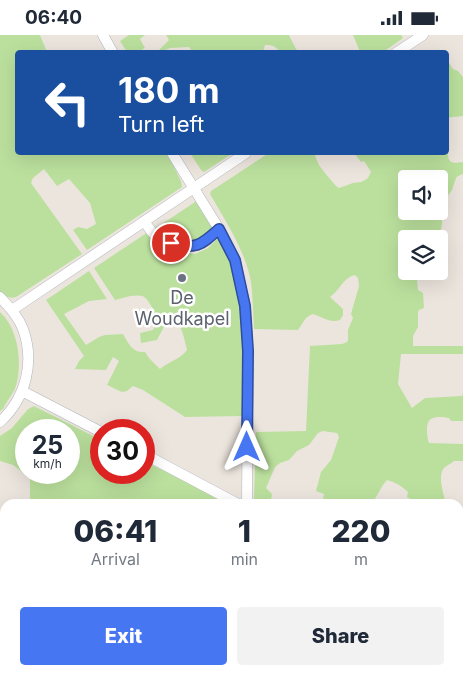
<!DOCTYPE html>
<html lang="en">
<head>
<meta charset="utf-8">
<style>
  body { margin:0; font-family:Inter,sans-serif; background:#f2f2f3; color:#1f2937; height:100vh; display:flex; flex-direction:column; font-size:19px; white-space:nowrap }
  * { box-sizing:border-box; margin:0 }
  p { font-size:16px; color:#747a83 }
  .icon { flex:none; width:28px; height:28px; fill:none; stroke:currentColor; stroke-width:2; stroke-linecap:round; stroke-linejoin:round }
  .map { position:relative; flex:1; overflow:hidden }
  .side { position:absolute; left:0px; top:464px; width:464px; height:176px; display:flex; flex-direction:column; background:#fff; border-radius:15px 15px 0 0; box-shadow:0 5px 20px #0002 }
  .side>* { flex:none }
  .guide { position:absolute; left:15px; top:15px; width:434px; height:105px; border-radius:5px; box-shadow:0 5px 20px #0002; background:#1a4fa0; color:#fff; overflow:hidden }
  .buttons { position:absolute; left:398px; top:135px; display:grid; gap:10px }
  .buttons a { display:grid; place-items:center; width:50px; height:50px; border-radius:5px; background:#fff; box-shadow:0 5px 20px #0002; font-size:25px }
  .speed { position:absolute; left:15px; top:384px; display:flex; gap:10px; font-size:25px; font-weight:700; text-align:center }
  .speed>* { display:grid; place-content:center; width:65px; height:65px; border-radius:50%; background:#fff; box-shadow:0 5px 20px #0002; line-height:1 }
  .speed small { font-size:12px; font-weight:400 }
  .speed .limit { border:8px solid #d22; background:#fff; color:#111 }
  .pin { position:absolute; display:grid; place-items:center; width:42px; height:42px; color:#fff; margin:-21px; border:2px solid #fff; border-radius:50%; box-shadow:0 1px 5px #0007 }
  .me { position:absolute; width:55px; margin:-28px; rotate:0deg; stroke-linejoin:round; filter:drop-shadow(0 0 4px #0008) }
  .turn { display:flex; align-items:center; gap:18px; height:105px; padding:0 20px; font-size:22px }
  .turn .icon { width:65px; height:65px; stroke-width:2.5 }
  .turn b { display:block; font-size:35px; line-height:42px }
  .eta { display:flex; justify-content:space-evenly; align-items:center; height:85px; text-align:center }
  .eta b { font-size:30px; font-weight:800; line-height:35px }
  .primary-button { display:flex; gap:10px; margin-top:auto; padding:10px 20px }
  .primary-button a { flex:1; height:58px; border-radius:5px; background:#4676f2; color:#fff; font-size:20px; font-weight:800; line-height:58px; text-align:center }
  .primary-button a+a { background:#f2f2f3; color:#1f2937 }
  .status { display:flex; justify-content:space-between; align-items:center; height:35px; padding:0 25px; background:#fff; direction:ltr }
  .status svg { height:14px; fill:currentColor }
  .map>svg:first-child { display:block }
</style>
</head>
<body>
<div class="status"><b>06:40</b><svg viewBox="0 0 49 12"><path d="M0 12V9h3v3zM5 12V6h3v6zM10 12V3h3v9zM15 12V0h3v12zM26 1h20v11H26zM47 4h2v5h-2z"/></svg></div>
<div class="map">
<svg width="463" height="639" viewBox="0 0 463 639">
  <rect width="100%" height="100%" fill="#ece5de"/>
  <path fill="#bbe09d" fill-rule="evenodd" d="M0 0H40L47 17 18 18V118H167L181 146 182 152 87 215 73 195 78 192 87 194 96 189 90 168 69 144 57 151 44 134 33 143 31 148 82 219 16 262C9 264 6 261 0 257Z
    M129 0H145L140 4 145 13 138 17H127L120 6Z
    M166 0H289L296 14 299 17C295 17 289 18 285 18 276 16 277 9 265 10L263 17H193L189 12 170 13 161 17H157L169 5Z
    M353 0H401L403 3 383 17H360Z
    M446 23 453 34 458 36 463 42V81C458 82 453 81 448 83L446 90Z
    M446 108C451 119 442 131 463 127V139L458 141 456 143 452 155 441 170 442 188 440 200 428 204H406V236H416L418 255 423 258 424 273 419 275 418 277V292L413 301V311H463V319H401L398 349 412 373 425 363 462 361 463 358V386H451L449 383C444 382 436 381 431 384 425 387 427 403 429 408L463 409V426H454C451 429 447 430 444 433 437 441 444 460 446 469H419L407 462 408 457C402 451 395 447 387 445L383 450 372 469H322L324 459 316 456 321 437 331 425 339 402 337 398 323 396 318 398 309 410 297 416 289 425 280 428 275 432 266 453 272 459 271 465 274 469H260L254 466 256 397 306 396 310 311 342 309 347 307 348 305V295L353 283 351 279 359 251 358 243 355 240C344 242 339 256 330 262L343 274V280L340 285C330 289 322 281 312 279L306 283 298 295 254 294C253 279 253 262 251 247 245 215 226 187 210 159L211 156 269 118H315C315 129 329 142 336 151L339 153 353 148 361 147 365 145 368 143 371 137 364 126 361 127 354 118H446ZM406 144H439V176H406Z
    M190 118H233L204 137 201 135Z
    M198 165 214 191C210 195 207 200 203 202 193 208 174 206 165 201 161 199 158 195 156 193Z
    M148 197 160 211 180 217 195 219 208 213 220 201 226 210 235 238 243 292V381L185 382 143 355 133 351 127 356 122 357 107 350 119 326 113 322 106 335 75 334 79 326 84 321 46 265 89 236 107 264 89 266 64 279 86 310 99 302 105 300 123 299C129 309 132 318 145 317L149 323 160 334C168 327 182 323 187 315 184 304 183 291 173 284L167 286 157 305 141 308 140 298 153 295C158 285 156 278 150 269 148 266 146 262 142 261 134 259 122 263 115 265L94 233Z
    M0 277C19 294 23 331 15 354 12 360 6 367 3 374L0 376Z
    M34 371 101 405V438H144V426L231 469H30V443L13 430 0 426V401L12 393 28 374ZM26 395H69V438H26Z
    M0 501 5 502V539L0 538Z
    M5 575V624L0 623V576Z
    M459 581 463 583C463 595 462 609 459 621Z
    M14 635H79L83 639H13Z
    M284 635H369L374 639H284Z"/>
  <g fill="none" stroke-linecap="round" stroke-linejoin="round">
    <defs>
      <path id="minor" d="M103 0 113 18
        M396 18 423 0
        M172 118 219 194 235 225 245 271 248 316 247 469
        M144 186C149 193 154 202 162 206 174 212 193 214 204 207 210 203 214 198 219 194
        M0 262C9 272 18 281 23 294 35 327 26 363 0 387
        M12 275 246 118
        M22 356 101 397
        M144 419 238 469
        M459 576 463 578
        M208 639 209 635"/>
    </defs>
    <use href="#minor" stroke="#b1b5be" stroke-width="11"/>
    <use href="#minor" stroke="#fff" stroke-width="10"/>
  </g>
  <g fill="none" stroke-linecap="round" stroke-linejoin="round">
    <defs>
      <path id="route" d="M171 208C196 215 201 210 219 194L235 225 245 271 248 316 247 412"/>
    </defs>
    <use href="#route" stroke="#2e4d9d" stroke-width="12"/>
    <use href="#route" stroke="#4676f2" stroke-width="9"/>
  </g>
  <circle fill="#6b7280" stroke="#fff" stroke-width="2" cx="182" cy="243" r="5"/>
  <g text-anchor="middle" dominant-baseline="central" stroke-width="5" stroke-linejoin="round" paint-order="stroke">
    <g font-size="18" fill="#5b616d" stroke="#fff">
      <text x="182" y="262">De<tspan x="182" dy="21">Woudkapel</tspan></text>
    </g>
  </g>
</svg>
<div class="buttons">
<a><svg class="icon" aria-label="sound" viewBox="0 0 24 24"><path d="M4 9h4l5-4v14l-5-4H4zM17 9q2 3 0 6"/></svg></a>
<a><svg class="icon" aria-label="layers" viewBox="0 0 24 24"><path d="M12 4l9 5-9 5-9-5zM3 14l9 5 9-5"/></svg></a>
</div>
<div class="speed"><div>25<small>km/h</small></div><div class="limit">30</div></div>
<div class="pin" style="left:171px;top:208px;background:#d93025"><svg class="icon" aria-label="arrive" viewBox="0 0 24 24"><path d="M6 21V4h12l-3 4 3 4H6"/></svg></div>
<svg class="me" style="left:247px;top:412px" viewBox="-20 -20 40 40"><path d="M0-17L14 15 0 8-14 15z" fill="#4676f2" stroke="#fff" stroke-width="4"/></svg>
<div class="guide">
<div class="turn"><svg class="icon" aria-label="left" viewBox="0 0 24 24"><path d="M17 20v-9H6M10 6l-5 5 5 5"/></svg><div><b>180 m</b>Turn left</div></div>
</div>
<section class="side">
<div class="eta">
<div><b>06:41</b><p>Arrival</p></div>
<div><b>1</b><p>min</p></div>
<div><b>220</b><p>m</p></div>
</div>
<div class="primary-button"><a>Exit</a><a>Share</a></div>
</section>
</div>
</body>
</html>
